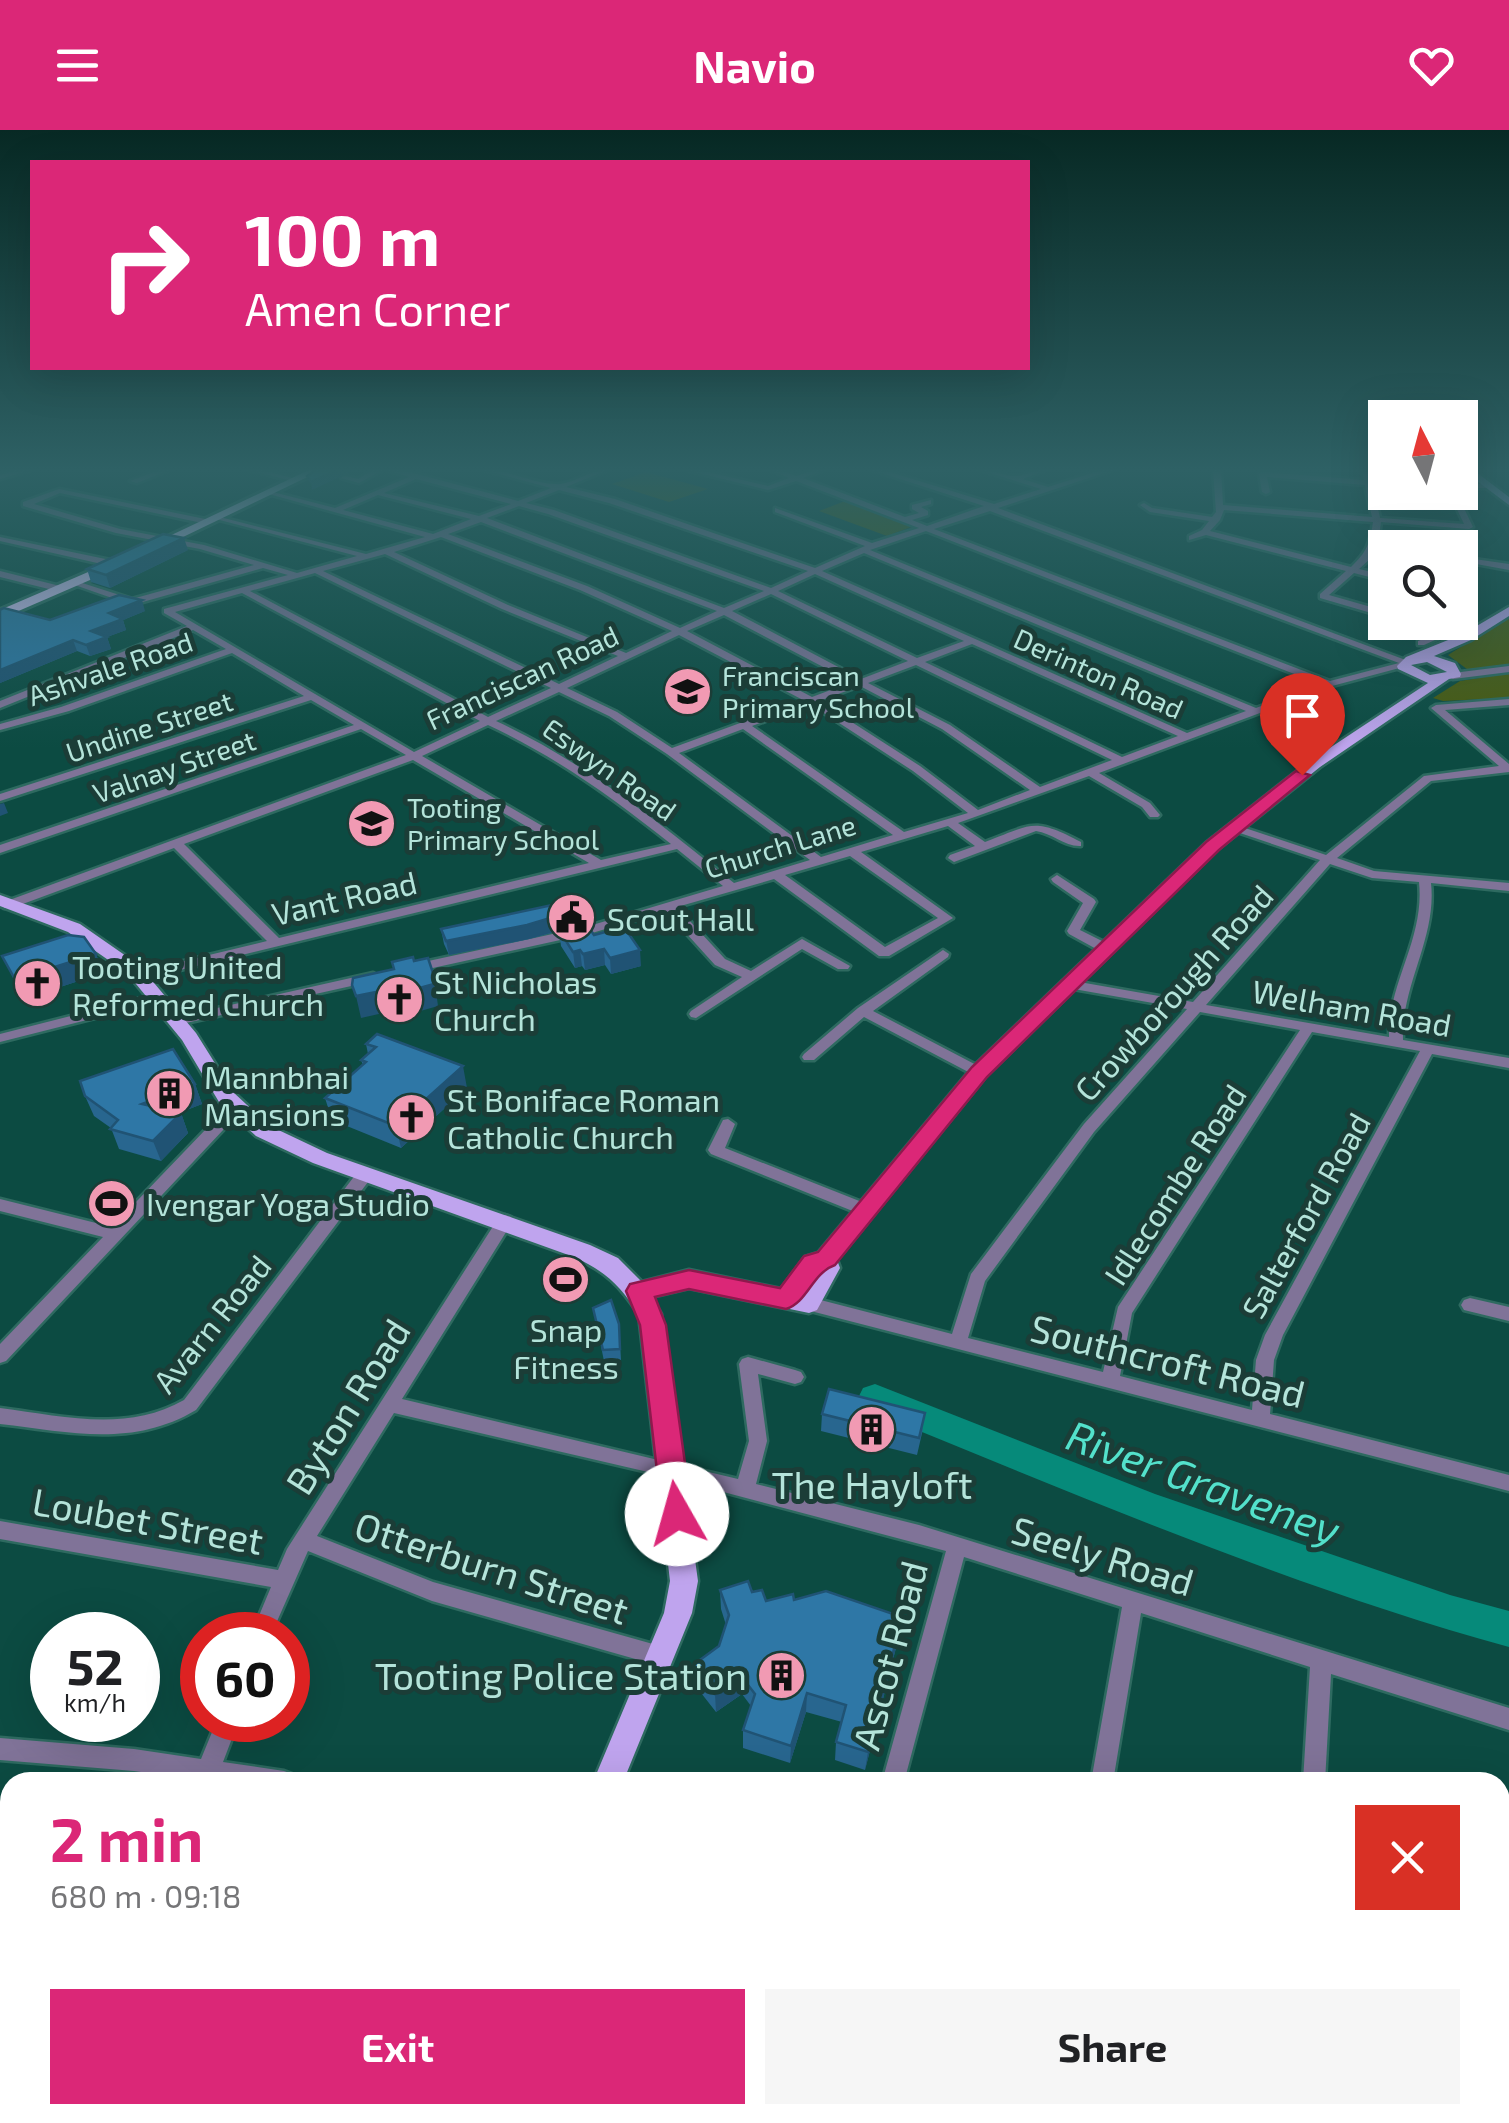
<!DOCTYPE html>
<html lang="en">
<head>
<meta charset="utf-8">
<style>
  body { margin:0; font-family:"Exo 2",sans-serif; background:#f6f6f6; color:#202124; height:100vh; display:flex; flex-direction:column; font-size:38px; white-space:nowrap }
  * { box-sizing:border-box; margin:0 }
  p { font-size:32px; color:#757577 }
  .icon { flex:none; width:55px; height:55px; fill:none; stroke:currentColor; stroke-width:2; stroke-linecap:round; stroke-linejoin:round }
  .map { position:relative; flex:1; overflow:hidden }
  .sheet { position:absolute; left:0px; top:1642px; width:1510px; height:352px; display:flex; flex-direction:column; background:#fff; border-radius:30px 30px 0 0; box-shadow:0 10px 40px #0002 }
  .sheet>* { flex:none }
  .banner { position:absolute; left:30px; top:30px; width:1000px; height:210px; border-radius:0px; box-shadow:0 10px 40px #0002; background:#db2777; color:#fff; overflow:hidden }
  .needle { width:65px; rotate:354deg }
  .buttons { position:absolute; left:1368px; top:270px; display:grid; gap:20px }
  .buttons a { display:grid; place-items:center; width:110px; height:110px; border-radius:0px; background:#fff; box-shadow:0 10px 40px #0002; font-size:50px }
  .speed { position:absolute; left:30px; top:1482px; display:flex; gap:20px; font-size:50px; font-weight:700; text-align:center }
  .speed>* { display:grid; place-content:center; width:130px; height:130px; border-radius:50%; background:#fff; box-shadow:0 10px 40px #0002; line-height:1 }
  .speed small { font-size:25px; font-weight:400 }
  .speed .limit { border:15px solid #d22; background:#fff; color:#111 }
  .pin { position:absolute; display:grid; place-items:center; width:85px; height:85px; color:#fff; margin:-102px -42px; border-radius:50% 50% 50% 0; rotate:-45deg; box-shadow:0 0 10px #0007 }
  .pin .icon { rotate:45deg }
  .me { position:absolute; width:110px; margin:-55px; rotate:353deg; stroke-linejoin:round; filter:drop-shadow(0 0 8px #0008) }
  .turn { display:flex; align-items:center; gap:35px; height:210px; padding:0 50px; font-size:45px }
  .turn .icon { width:130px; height:130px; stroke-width:2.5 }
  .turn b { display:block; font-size:70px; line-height:85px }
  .round { display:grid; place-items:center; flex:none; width:105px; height:105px; border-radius:0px; background:#f6f6f6 }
  .summary { display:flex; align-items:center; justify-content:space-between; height:170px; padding:0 50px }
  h1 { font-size:60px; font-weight:700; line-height:75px; color:#db2777 }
  .primary-button { display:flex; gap:20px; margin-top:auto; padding:20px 50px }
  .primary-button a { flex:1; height:115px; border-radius:0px; background:#db2777; color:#fff; font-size:40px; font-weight:700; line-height:115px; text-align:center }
  .primary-button a+a { background:#f6f6f6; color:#202124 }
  header { display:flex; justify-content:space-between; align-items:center; height:130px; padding:0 50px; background:#db2777; color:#fff; font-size:45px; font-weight:700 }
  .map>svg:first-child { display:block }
</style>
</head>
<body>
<header><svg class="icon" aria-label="menu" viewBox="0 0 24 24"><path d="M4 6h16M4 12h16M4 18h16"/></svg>Navio<svg class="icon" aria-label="heart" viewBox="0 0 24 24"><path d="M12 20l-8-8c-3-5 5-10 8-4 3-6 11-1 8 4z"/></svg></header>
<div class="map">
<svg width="1509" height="1993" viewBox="0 0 1509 1993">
  <rect width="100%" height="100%" fill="#0c4b42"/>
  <path fill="#4b5b0d" d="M646 342 708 359 669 372 612 354Z
    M845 371 914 396 887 406 819 381Z
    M1509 487V568L1443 571 1433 568 1460 551 1479 548 1448 525Z"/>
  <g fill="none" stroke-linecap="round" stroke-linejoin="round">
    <path fill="#068a7a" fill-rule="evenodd" d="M875 1254 1155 1364 1450 1465 1509 1481V1517C1288 1456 1075 1364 863 1278L858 1268 863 1258Z"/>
    <defs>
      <path id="minor" d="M22 339H34L0 349V345Z
        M162 339H172L137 353 130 351Z
        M245 339H258L300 350 296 352Z
        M375 339H395L417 344 518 371 551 358 480 339C506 339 529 352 554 354 572 356 590 339 610 339L566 357 615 369 815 438 865 416 775 382V378L872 413 919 398 796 351 768 360 682 339H695L768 356 789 348 768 339H778L796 346 817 339H827L803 348 905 387 919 383 912 379V375L931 370V374L921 377 928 381V385L912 390 927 396 984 376 869 339H880L994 374 1041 359 977 339C990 339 1000 345 1013 346 1024 347 1035 339 1048 339L1023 349 1048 357 1105 339H1116L998 378 1411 532 1407 536 1332 556 1099 643 1150 673 1160 685 1158 687H1150L1142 677 1089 646 958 693 985 712C1033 694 1033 687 1081 712V716C1065 717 1052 703 1036 701L954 732 948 728 950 725 975 716 948 696 861 722 953 788 889 826H879L774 749 677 777 725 829 751 841 802 809 850 836 848 839H838L802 819 696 888 691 887 689 884 691 881 742 847 715 835 666 781 592 803 410 843 403 839 410 835 589 796 723 756 677 719 139 850 134 849 132 846 134 843 267 811 174 718 12 778H4V772L406 625 361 599 0 723V715L354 595 311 570 0 671V664L304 566 232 523 69 581 0 600V594L61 577 226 519 193 500 0 578V571L187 496 164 483V479L288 445 263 438 132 475 69 453 76 451 132 469 254 435 200 419 116 403 23 376V372L59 359 210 390 211 392 207 394 60 363 34 374 120 399 204 415 297 443 357 426 212 388 216 386 366 424 425 407 265 363 269 361 335 378 409 347 384 339 359 353 341 348 345 346 358 349ZM416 349 511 374 479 386 384 363ZM559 360 609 373 808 441 771 458 554 380 526 373ZM378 365 471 389 433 404 343 380ZM519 376 548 384 764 461 724 478 487 388ZM990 381 1399 533 1330 551 934 399ZM481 392 717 481 680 498 587 456 448 404ZM926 401 1320 554 1256 578 870 420ZM441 407 580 460 672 501 626 523 508 475 394 422ZM864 423 1246 581 1187 603 822 441ZM385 424 502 479 618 526 559 554 323 441ZM315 443 551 558 488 587 250 461ZM815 444 964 511 917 528 778 461ZM242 463 480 591 414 622 175 482ZM771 464 908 531 861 549 732 481ZM724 485 852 552 812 567 687 501ZM679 505 803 570 672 618 617 582 567 558ZM972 514 1178 606 1122 627 925 532ZM916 535 1112 630 1040 657 950 595 868 553ZM860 556 942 599 1030 660 978 680 920 636 819 571ZM559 562 609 586 667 624 810 730 734 753C658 692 585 632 496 591ZM810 574 913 641 968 683 904 702 752 596ZM488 595C555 626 613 668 671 714L601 730 422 626ZM743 599 893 705 821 727 679 623ZM413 630 589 733 279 808 184 714ZM850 726 938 788 885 817 785 745Z
        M1213 339H1221L1223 375 1372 387 1365 355 1267 347 1270 362 1266 364 1262 362 1259 344 1263 342 1364 350 1361 339H1369L1371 351 1385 352V356L1373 355 1380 388 1464 394 1456 377 1444 367 1448 365 1462 374 1473 397 1469 399 1381 392 1378 413 1392 418H1385V420L1376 418 1371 428 1359 439 1385 445V451L1354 443 1329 465 1385 481V487L1320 468V464L1346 441 1206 405 1189 410V406L1202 400 1209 391 1150 382 1140 375 1144 373 1152 378 1212 387 1216 382ZM1224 380 1373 392C1370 413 1367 422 1351 437L1210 401 1220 390Z
        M1460 354H1488L1492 356 1488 358H1460Z
        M0 407 115 431 119 434 115 437 0 411Z
        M1460 427 1509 434V440L1460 431Z
        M0 441 64 457 65 459 61 462 0 447Z
        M1415 492C1429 492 1439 492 1448 504L1424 515H1418V511L1438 503 1436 500Z
        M1509 536V542L1453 549 1448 546 1453 543Z
        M1509 569V575L1445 580 1509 634V642L1431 651 1337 728 1374 741 1509 753V761L1431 753C1437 808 1401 855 1403 910L1509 928V938L1432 924 1283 1205 1274 1230 1270 1284 1509 1345V1361L803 1179 800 1174 803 1169 809 1167 952 1204 971 1144 1084 994 1187 879 1068 858 1061 854 1063 851 1068 850 1193 872 1320 730 1231 700V696H1239L1326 725 1424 646 1499 636 1431 578 1436 575ZM1330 734 1372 748 1419 752C1425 809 1388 852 1389 907L1206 875ZM1200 882 1300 900 1118 1177 1103 1242 968 1208 985 1151 1094 1002ZM1312 902 1420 921 1265 1205 1256 1230 1252 1280 1120 1246 1132 1183Z
        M1057 745 1094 769 1096 772 1080 800 1110 815 1111 818 1110 821H1100L1069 804 1067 801 1083 773 1053 752 1051 749Z
        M943 820 949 824 948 827 873 881 984 939 986 942 984 945H974L864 887 814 930H804L802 927 804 924 858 878Z
        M373 843 380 847 378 850 177 895 170 891 177 887Z
        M157 864 164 868 162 871 0 912V904Z
        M235 973 242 978 240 982 6 1231 0 1233V1214L103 1107 0 1081V1069L112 1097 230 974Z
        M728 989 735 994 725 1018 872 1076 874 1080 872 1084H860L711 1024 708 1020 723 990Z
        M365 1038 371 1040 373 1044 371 1048 196 1280C132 1318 70 1302 0 1294V1278C63 1286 126 1303 184 1270L359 1040Z
        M505 1085 511 1087 513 1091 402 1269 738 1349 749 1311 739 1234 742 1229 748 1227 795 1240 801 1242 804 1247 801 1252 795 1254 758 1244 767 1311 756 1354 919 1395 1509 1578V1600L1331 1544 1325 1652H1303L1310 1537 1141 1483 1113 1652H1091L1122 1477 964 1427 904 1652H882L946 1421 648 1342 394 1283 317 1406 433 1452 660 1516 668 1519 671 1526 668 1533 660 1536 432 1471 308 1421 271 1505H251L271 1457 0 1409V1391L278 1440 287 1419 499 1087Z
        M1470 1168 1509 1177V1191L1464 1180 1461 1175 1464 1170Z
        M217 1590H239L223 1632 284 1641 292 1644 295 1652H210L134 1641 0 1630V1608L134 1619 201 1629Z
        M0 1872 10 1873V1899L0 1898Z
        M784 1985H810L808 1993H782Z
        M1031 1985H1057L1055 1993H1029Z
        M1280 1985H1306L1305 1993H1279Z"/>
      <path id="major" d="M1461 339H1472L1509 367V375Z
        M1509 477V486L1471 510 1434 526 1455 533 1461 544 1460 547 1449 549 1320 637 1218 719 986 946 837 1130 840 1138 817 1180 809 1183 689 1158 651 1167 661 1184 698 1451 692 1483 623 1652H593L664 1483 670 1451 639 1185C621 1156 605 1141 574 1127L313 1033 256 1006 219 972 182 910 127 843 68 802 0 776V765L80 794 139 835 196 903 233 962 270 996 327 1023 590 1115 618 1128 642 1152 689 1140 781 1159 805 1127 818 1123 972 938 1206 713 1310 631 1428 553 1398 539 1397 536 1406 527 1463 504ZM1427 532 1447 542 1430 545 1411 535Z
        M468 1985H504L502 1993H466Z"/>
      <path id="highway" d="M311 339H324L154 421 144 418Z
        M116 430 122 434 120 437 0 489V480Z"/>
    </defs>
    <use href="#minor" stroke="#2e6a60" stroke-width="5"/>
    <use href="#major" stroke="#2e6a60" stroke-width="5"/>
    <use href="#highway" stroke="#2e6a60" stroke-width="6"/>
    <use href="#minor" fill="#807398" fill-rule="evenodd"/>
    <use href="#major" fill="#bfa4ee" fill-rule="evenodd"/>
    <use href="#highway" fill="#d2bff4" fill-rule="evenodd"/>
  </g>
  <path fill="#28668f" d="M188 420 110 458 91 452 87 439Z
    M0 480 50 490 145 481 123 490 126 500 107 507 111 519 90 526 77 521 0 553Z
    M577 780 579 794 641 836 611 844 605 835 585 840 582 836 575 838 561 816 559 801 529 809 449 825 444 814 441 799Z
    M96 824 103 843 57 858 53 864 25 870 2 826Z
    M366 914 467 958 401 1018 332 990 325 968 363 935 361 930 368 924Z
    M195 954 202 974 179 983H181L188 1003 161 1031 119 1019 111 998 94 986 85 966Z
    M593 1178 619 1194 621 1230 604 1231Z
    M822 1284 923 1299 917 1325 821 1301Z
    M720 1460 752 1462 766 1471 794 1470 899 1506 865 1640 835 1630 836 1612 842 1592 806 1582 790 1633 743 1618V1600L751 1576 742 1564 716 1582 694 1554 693 1535 719 1516 726 1495 721 1479Z"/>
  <path fill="#205374" d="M339 339H357L312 360 311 352Z
    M184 408 188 420 110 458 106 445Z
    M142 470 145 481 123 490 126 500 107 507 111 519 90 526 86 515 91 501 109 483Z
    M73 510 77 521 0 553V540Z
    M4 673 8 683 0 686V674Z
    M577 780 579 795 529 809 449 825 446 811Z
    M604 819 605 835 585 840 583 824Z
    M580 820 582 836 575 838 573 822Z
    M640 820 641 836 611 844 610 828Z
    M96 824 103 843 57 858 53 864 25 870 16 851Z
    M434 846 438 876 403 886 398 864Z
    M396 858 401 879 361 888 356 866Z
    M463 936 467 958 401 1018 396 996Z
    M195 954 202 974 151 994 142 974Z
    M181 983 188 1003 161 1031 153 1011Z
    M902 1487 899 1506 865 1640 868 1622Z
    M741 1546 742 1564 716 1582 715 1564Z
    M807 1563 806 1582 790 1633 791 1616Z"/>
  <path fill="#2e77a6" stroke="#205374" stroke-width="2.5" d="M317 339H339L311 352 307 346Z
    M163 404 184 408 106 445 87 439Z
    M119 465 142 470 109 483 123 489 91 501 107 507 86 515 73 510 0 540V480L4 478 50 490Z
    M571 771 577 780 527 795 446 811 441 799Z
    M585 792 594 805 624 797 640 820 610 828 604 819 583 824 580 820 573 822 559 800Z
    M68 805 84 807 96 824 48 839 45 845 16 851 2 826Z
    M413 827 414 831 428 828 434 846V854L398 864 396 858 356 866 352 855 353 848 394 839 392 832Z
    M377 904 463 936 396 996 325 968 366 932 361 930 376 917 366 914Z
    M173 919 195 954 142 974 181 983 153 1011 110 999 118 990 85 966 80 951Z
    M611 1170 619 1194 620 1219 603 1220 593 1178Z
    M829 1259 925 1283 919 1308 822 1284Z
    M748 1451 752 1462 762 1460 766 1471 793 1464 794 1470 826 1461 902 1487 868 1622 836 1612 846 1575 807 1563 791 1616 743 1600 755 1564 741 1546 715 1564 693 1535 719 1516 729 1485 720 1460Z"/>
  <linearGradient id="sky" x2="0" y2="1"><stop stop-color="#072924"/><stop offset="0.55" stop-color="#2e6165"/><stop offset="1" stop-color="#2e6165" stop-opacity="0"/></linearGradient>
  <rect width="1509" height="618" fill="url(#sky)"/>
  <path fill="#db2777" stroke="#8e194d" stroke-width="2.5" d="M1296 641 1310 645 1219 720 987 947 835 1135C812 1143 808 1172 786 1179L689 1159 655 1167 666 1195 692 1384 688 1394 677 1397 667 1394 662 1384 640 1195 626 1161 630 1154 689 1140 780 1158 804 1126 818 1122 972 937 1206 712Z"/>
  <defs>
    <symbol id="school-disc" viewBox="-11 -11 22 22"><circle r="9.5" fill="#f19ab3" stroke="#1b3d37"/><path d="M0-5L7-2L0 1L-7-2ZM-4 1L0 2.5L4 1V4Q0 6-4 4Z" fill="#111"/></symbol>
    <symbol id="civic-disc" viewBox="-11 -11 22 22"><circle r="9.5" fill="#f19ab3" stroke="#1b3d37"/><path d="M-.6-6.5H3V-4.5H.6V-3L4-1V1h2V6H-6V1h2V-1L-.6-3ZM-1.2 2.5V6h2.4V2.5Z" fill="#111"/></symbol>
    <symbol id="church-disc" viewBox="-11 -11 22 22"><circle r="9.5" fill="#f19ab3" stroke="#1b3d37"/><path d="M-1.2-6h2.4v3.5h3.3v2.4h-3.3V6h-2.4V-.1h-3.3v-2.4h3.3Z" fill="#111"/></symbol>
    <symbol id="building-disc" viewBox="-11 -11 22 22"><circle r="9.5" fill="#f19ab3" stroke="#1b3d37"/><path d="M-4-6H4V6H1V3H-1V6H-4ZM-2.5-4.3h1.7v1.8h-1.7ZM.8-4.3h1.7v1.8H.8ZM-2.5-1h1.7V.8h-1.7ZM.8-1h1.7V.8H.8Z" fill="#111"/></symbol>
    <symbol id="stadium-disc" viewBox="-11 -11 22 22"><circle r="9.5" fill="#f19ab3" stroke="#1b3d37"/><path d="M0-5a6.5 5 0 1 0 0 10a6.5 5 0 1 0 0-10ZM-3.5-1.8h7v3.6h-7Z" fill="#111"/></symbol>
  </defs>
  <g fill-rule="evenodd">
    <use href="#school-disc" x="660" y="534" width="55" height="55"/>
    <use href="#school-disc" x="344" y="666" width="55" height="55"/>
    <use href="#civic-disc" x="544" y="760" width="55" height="55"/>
    <use href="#church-disc" x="10" y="826" width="55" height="55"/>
    <use href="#church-disc" x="372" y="842" width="55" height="55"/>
    <use href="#building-disc" x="142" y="936" width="55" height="55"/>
    <use href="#church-disc" x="384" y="960" width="55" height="55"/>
    <use href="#stadium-disc" x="84" y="1046" width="55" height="55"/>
    <use href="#stadium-disc" x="538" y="1122" width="55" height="55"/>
    <use href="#building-disc" x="844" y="1272" width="55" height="55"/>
    <use href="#building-disc" x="754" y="1518" width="55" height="55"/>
  </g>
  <g text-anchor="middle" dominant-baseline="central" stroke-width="10" stroke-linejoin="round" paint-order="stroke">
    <g font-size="28" fill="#b4e4da" stroke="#1b3d37">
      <text transform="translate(110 538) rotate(-19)">Ashvale Road</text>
      <text transform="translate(1099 543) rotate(24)">Derinton Road</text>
      <text transform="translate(522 547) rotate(-25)">Franciscan Road</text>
      <text transform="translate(149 596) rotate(-18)">Undine Street</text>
      <text transform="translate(174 636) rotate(-19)">Valnay Street</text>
      <text transform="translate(610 639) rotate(35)">Eswyn Road</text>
      <text transform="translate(780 716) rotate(-17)">Church Lane</text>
    </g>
    <g font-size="28" fill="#b4e4da" stroke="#1b3d37" text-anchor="start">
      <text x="722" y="545">Franciscan<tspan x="722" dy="32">Primary School</tspan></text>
      <text x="407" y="677">Tooting<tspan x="407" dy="32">Primary School</tspan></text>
    </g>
    <g font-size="32" fill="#b4e4da" stroke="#1b3d37">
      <text transform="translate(344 767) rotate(-13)">Vant Road</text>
      <text transform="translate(1173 862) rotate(-48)">Crowborough Road</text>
      <text transform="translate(1352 877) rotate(10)">Welham Road</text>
      <text transform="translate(1174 1054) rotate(-57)">Idlecombe Road</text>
      <text transform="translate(1305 1085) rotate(-61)">Salterford Road</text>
      <text transform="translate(211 1193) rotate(-51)">Avarn Road</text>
    </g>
    <g font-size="32" fill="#b4e4da" stroke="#1b3d37" text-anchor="start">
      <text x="607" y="788">Scout Hall</text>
      <text x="72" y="836">Tooting United<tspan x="72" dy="37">Reformed Church</tspan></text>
      <text x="434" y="851">St Nicholas<tspan x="434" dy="37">Church</tspan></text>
      <text x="204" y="946">Mannbhai<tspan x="204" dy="37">Mansions</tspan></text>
      <text x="447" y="969">St Boniface Roman<tspan x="447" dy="37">Catholic Church</tspan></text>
      <text x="146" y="1073">Ivengar Yoga Studio</text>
      <text x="566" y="1199" text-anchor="middle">Snap<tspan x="566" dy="37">Fitness</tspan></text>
    </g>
    <g font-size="38" fill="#b4e4da" stroke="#1b3d37">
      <text transform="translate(1168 1230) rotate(14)">Southcroft Road</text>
      <text transform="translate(347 1276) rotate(-58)">Byton Road</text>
      <text transform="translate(148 1390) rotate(10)">Loubet Street</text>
      <text transform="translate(1103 1425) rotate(17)">Seely Road</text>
      <text transform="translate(492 1437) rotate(18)">Otterburn Street</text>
      <text transform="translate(889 1525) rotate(-75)">Ascot Road</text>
    </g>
    <g font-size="38" fill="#b4e4da" stroke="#1b3d37">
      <text x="872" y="1354">The Hayloft</text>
      <text x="747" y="1545" text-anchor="end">Tooting Police Station</text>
    </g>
    <g font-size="42" font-style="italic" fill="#53e1cb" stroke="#1b3d37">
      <text transform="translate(1204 1351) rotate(20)">River Graveney</text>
    </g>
  </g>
</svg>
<div class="buttons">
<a><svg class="needle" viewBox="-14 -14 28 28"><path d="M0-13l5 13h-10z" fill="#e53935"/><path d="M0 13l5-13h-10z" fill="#757577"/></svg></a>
<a><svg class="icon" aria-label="search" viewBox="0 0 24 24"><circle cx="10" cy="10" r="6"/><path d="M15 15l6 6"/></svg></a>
</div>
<div class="speed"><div>52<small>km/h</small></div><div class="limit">60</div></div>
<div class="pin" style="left:1302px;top:645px;background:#d93025"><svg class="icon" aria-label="arrive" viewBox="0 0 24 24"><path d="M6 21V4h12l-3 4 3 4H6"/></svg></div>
<svg class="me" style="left:677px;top:1384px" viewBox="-20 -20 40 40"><circle r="19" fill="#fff"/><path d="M0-13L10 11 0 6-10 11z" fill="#db2777"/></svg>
<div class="banner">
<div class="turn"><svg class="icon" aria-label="right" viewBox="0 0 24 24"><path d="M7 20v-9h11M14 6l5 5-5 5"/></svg><div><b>100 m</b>Amen Corner</div></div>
</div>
<section class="sheet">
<div class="summary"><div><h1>2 min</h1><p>680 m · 09:18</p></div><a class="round" style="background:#d93025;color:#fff"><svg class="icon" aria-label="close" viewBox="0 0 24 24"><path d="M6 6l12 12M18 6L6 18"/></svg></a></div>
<div class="primary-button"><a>Exit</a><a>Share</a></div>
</section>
</div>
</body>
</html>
